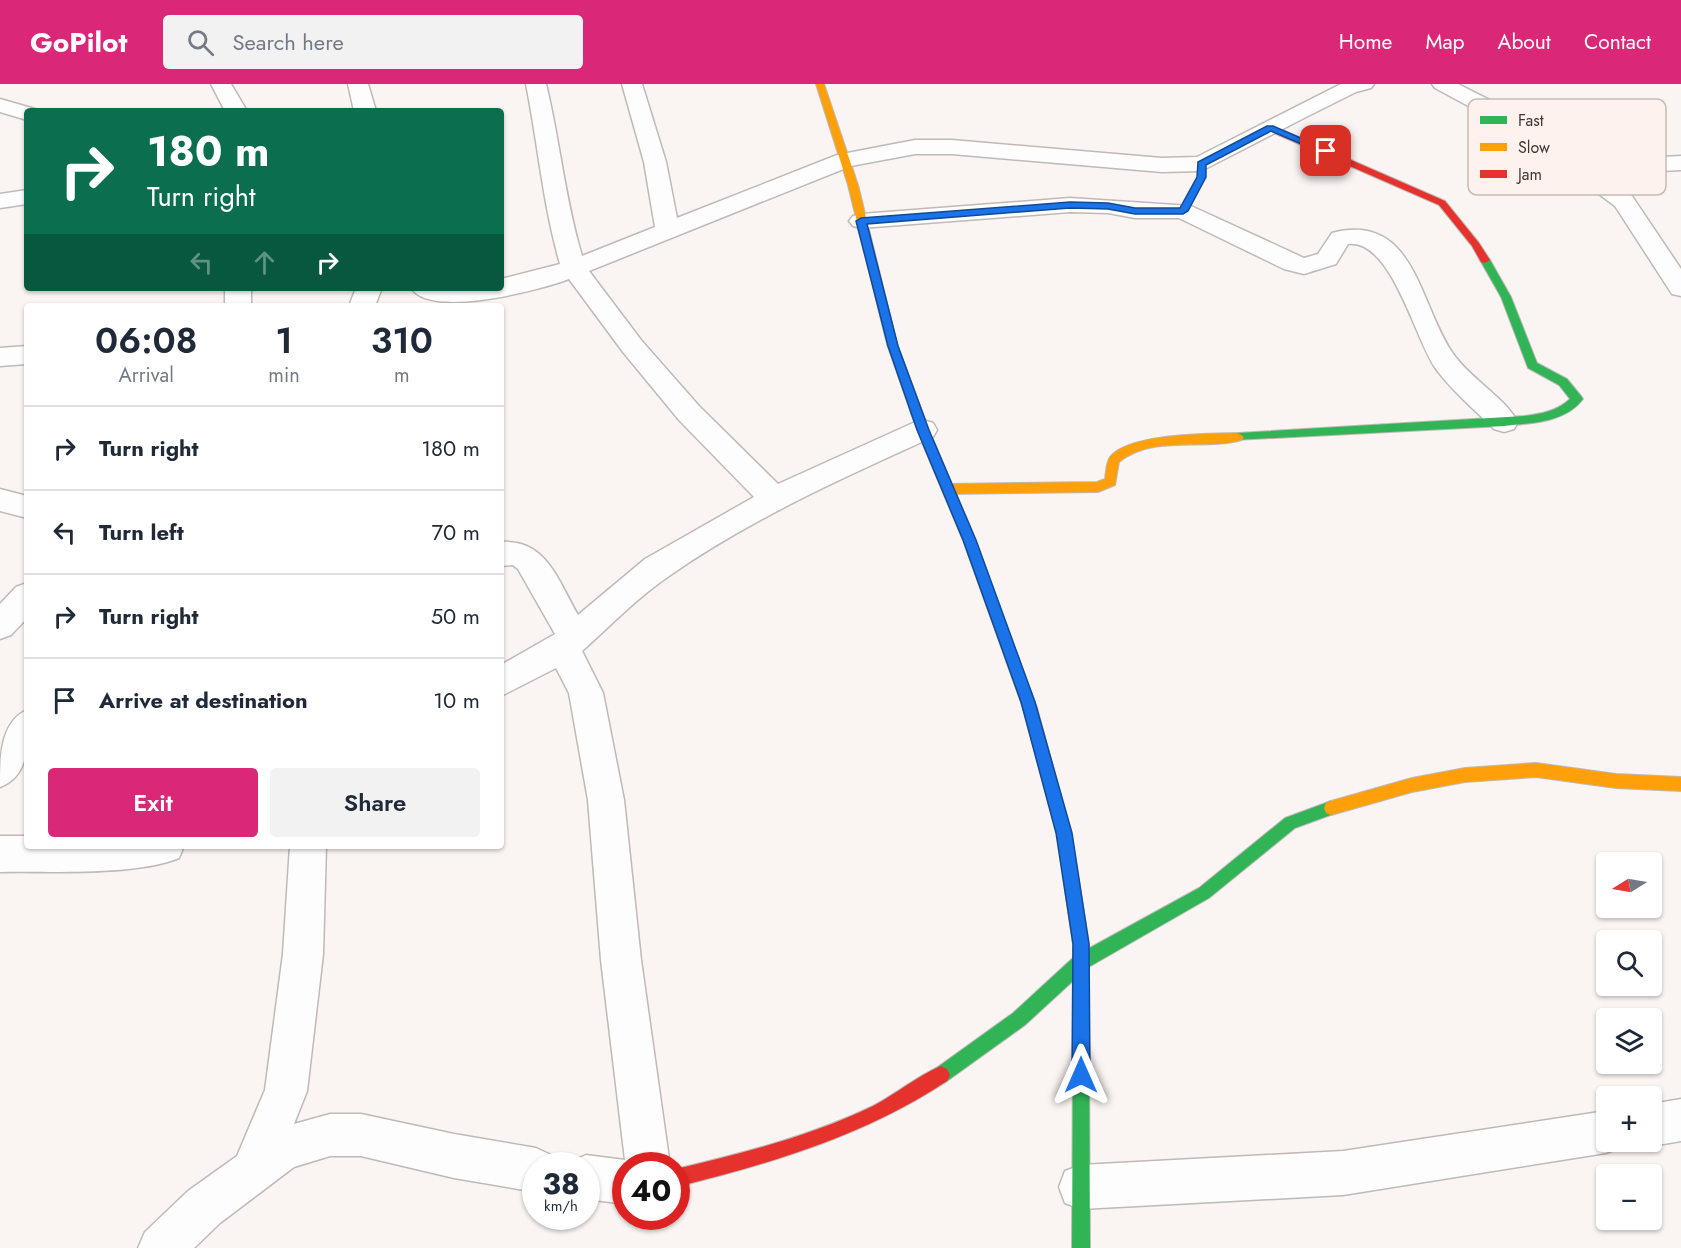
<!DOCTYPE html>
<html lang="en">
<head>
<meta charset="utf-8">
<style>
  body { margin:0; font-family:Jost,sans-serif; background:#f2f2f3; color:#1f2937; height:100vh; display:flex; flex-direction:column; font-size:22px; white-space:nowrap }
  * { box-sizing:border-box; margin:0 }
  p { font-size:20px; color:#747a83 }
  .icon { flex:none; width:33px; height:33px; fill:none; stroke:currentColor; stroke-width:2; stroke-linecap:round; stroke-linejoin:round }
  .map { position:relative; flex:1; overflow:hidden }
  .sheet { position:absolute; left:24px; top:219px; width:480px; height:546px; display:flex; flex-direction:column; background:#fff; border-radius:6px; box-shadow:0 2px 4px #0004 }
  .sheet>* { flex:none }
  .guide { position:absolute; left:24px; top:24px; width:480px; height:183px; border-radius:6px; box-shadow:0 2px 4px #0004; background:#0b6e4f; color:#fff; overflow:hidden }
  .needle { width:39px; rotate:259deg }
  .tools { position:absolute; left:1596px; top:768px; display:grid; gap:12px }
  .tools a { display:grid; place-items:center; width:66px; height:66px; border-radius:6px; background:#fff; box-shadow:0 2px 4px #0004; font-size:30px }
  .speed { position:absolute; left:522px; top:1068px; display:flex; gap:12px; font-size:30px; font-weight:700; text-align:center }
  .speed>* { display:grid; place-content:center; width:78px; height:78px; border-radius:50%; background:#fff; box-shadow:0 2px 4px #0004; line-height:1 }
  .speed small { font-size:15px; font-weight:400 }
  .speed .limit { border:9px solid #d22; background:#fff; color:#111 }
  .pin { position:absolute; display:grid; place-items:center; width:51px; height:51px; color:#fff; margin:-26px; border-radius:12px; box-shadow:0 3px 9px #0006 }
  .me { position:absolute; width:66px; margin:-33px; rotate:0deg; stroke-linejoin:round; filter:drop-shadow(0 0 4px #0008) }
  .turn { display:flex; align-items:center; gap:21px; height:126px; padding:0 24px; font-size:27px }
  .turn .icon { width:78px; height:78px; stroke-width:2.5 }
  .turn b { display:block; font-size:42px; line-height:51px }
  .lanes { display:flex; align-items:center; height:57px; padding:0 24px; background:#0003; justify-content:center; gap:30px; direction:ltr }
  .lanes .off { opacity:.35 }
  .eta { display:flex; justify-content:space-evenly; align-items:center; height:102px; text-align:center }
  .eta b { font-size:36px; font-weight:600; line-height:42px }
  .primary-button { display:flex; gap:12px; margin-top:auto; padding:12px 24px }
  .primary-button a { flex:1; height:69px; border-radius:6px; background:#db2777; color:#fff; font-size:24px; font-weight:600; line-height:69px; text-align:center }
  .primary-button a+a { background:#f2f2f3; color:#1f2937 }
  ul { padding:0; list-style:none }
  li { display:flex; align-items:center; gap:18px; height:84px; padding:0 24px; border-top:2px solid #e0e1e3 }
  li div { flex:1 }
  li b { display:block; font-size:22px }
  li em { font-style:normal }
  header { display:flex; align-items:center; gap:36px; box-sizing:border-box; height:84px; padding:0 30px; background:#db2777; color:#fff }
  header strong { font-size:28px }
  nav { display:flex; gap:33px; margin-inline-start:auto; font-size:21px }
  .search { width:420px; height:54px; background:#f2f2f3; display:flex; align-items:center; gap:15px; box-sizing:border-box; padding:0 21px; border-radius:6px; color:#747a83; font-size:22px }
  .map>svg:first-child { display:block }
</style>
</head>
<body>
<header>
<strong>GoPilot</strong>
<div class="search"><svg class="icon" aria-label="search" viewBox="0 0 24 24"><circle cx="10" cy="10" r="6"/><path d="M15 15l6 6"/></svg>Search here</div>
<nav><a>Home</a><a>Map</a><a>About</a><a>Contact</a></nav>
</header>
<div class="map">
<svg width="1681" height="1164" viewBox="0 0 1681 1164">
  <rect width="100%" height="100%" fill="#faf4f2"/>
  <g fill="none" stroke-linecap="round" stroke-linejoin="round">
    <defs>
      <path id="street" d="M211 0H231L247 27H225Z
        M348 0H368L376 27H354Z
        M526 0H546C560 57 565 116 582 172L655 143 644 78 622 0H642L666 78 677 134 837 71 915 56H952L1162 74 1197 73 1341 0H1374L1371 4 1356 8 1306 33 1201 87 1162 88 952 70H915L851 82 589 187 641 256 699 322 778 400 913 339 923 336 933 339 937 346 933 353C842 394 751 435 669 492 638 513 610 542 582 567L603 609 624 716 641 876 670 1082H626V1120L586 1115V1082H569L571 1078 586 1071 625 1076 601 876 588 716 569 609 556 584 501 612V581L555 550 518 485 513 481 501 482V458C547 455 558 497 578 531L645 475 754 413 679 336 623 268 569 195C540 206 431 235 411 204H501V195L560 180C543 121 538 60 526 0Z
        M1432 0H1458L1527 35 1584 77 1681 72V86L1601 90 1632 112 1681 185V212L1672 210 1615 122 1511 45 1435 4Z
        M0 15 35 25 36 27H27V36L0 28Z
        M27 106V120L0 124V110Z
        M1070 114 1191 122 1304 174 1318 170 1332 149C1416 127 1419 223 1454 271 1472 296 1503 312 1518 338L1514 345 1504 348 1494 345C1475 326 1453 308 1436 285 1415 256 1392 155 1348 160L1336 180 1304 190 1284 185 1179 134H1135L1108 129 1070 128 861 144 853 142 849 137 853 132 861 130Z
        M225 204H251V222H225Z
        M356 204H382L375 222H349Z
        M27 262V280L0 282V264Z
        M0 405 27 412V434L0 427Z
        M27 499V534L11 551 0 555V520L16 503Z
        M27 626C27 655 32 691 0 703 0 674 0 638 27 626Z
        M0 752H27V762H184L179 774C135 792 49 787 0 788Z
        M290 762H326L323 870 307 1007 294 1040 330 1030H361L454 1050 536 1064 551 1071 556 1082H536V1108L454 1094 361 1072H330L294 1083 220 1139 194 1164H138L145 1148 188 1107 237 1072 265 1006 283 870Z
        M1681 1015V1057L1652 1062 1640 1058H1652V1020Z
        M1606 1027V1058H1623L1621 1063 1606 1069 1343 1111 1081 1125 1065 1119 1059 1103 1065 1087 1081 1081 1343 1067Z"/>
      <path id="fast" d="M1485 173 1490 176 1511 213 1537 279 1567 295 1581 312 1583 315C1565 339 1531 339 1504 342L1234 356 1232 353 1238 349 1524 332C1541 330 1557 327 1570 315L1559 301 1528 284 1501 213 1480 176Z
        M892 256 897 260 929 346 975 456 1037 624 1035 628 1030 630 1025 628 1023 624 963 456 917 346 887 260Z
        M1331 717 1336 719 1338 724 1336 729 1295 744 1209 814 1087 884 1025 941 947 997 941 1000 935 997 932 991 935 985 1013 929 1075 872 1199 804 1285 734Z
        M1081 964 1087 966 1089 972 1090 1164H1072L1073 972 1075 966Z"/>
      <path id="slow" d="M816 0H824L858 101 897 260 896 263H888L887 260 848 101Z
        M1238 349 1244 353 1242 356C1203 367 1154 350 1119 378L1115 401 1098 408 949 410 943 405 949 400 1097 398 1105 395C1106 388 1106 379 1110 373 1129 349 1209 350 1238 349Z
        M1030 618 1035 620 1037 624 1071 749 1089 860V972L1087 978 1081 980 1075 978 1073 972V860L1057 749 1023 624 1025 620Z
        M1536 679 1616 690 1681 693V707L1616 704 1536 693 1465 698 1412 708 1331 731 1326 729 1324 724 1326 719 1331 717 1412 694 1465 684Z"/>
      <path id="jam" d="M1267 42H1273L1445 117 1479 159 1490 176 1485 179 1481 178 1472 162 1439 121 1267 46Z
        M941 982 947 985 950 991 947 997C864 1052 772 1079 676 1103V1085C743 1069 811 1052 873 1022 896 1010 917 992 941 982Z"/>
    </defs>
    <use href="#street" stroke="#bfb9b7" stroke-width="3"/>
    <use href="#fast" stroke="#bfb9b7" stroke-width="2"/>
    <use href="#slow" stroke="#bfb9b7" stroke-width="2"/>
    <use href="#jam" stroke="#bfb9b7" stroke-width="2"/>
    <use href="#street" fill="#fefdfd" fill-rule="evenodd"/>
    <use href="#fast" fill="#30b455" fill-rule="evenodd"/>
    <use href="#slow" fill="#ff9f0a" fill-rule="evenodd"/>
    <use href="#jam" fill="#e5322d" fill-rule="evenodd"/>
  </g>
  <path fill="#1a73e8" stroke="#114b97" stroke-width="1.5" d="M1267 42H1273L1331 67 1323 69 1271 47 1206 81V93L1188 127 1183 130H1135L1108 125 1070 124 867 140 898 262 929 346 976 456 1035 618 1072 749 1089 860 1090 991 1087 997 1081 999 1075 997 1072 991 1073 860 1056 749 1021 618 963 456 917 346 888 262 856 137 861 134 1070 118 1108 119 1135 124H1180L1197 93 1198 78Z"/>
  <rect x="1468" y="15" width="198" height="96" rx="9" fill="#fef2ee" stroke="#c5bab6" stroke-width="1.5"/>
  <rect x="1480" y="32" width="27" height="8" fill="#30b455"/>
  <rect x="1480" y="59" width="27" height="8" fill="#ff9f0a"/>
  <rect x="1480" y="86" width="27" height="8" fill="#e5322d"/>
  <g font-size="16" fill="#3f3735">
    <text x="1518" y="42">Fast</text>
    <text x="1518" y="69">Slow</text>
    <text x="1518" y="96">Jam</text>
  </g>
</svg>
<div class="tools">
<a><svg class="needle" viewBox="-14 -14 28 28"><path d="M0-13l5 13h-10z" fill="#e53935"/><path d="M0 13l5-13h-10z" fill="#747a83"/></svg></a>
<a><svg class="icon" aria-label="search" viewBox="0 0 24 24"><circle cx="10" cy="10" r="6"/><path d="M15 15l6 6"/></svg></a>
<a><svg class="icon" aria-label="layers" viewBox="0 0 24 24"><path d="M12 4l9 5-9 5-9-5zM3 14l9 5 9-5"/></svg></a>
<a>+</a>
<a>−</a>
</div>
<div class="speed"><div>38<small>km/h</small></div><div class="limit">40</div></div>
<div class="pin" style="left:1326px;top:67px;background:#d93025"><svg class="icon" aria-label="arrive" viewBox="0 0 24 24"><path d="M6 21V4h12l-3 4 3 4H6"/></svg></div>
<svg class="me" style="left:1081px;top:991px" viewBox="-20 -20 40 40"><path d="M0-17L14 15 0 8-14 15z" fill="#1a73e8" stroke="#fff" stroke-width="4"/></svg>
<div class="guide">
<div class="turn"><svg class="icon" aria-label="right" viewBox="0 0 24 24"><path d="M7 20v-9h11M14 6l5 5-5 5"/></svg><div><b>180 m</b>Turn right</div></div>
<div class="lanes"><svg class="icon off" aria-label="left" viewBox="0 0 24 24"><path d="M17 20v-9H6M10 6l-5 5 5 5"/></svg><svg class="icon off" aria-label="ahead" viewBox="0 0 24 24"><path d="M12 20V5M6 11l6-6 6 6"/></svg><svg class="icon" aria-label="right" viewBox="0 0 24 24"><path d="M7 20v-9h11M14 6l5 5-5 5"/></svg></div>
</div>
<section class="sheet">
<div class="eta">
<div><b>06:08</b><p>Arrival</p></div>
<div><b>1</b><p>min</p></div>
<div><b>310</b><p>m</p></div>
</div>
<ul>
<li><svg class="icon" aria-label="right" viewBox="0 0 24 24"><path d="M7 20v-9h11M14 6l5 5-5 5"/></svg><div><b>Turn right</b></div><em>180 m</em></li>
<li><svg class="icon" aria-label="left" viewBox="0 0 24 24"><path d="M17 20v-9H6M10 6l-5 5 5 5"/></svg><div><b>Turn left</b></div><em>70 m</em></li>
<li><svg class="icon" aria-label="right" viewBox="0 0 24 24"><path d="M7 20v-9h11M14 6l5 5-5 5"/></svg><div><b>Turn right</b></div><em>50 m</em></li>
<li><svg class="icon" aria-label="arrive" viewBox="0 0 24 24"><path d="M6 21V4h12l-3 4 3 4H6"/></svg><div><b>Arrive at destination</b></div><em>10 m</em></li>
</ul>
<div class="primary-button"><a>Exit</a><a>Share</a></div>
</section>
</div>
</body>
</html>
